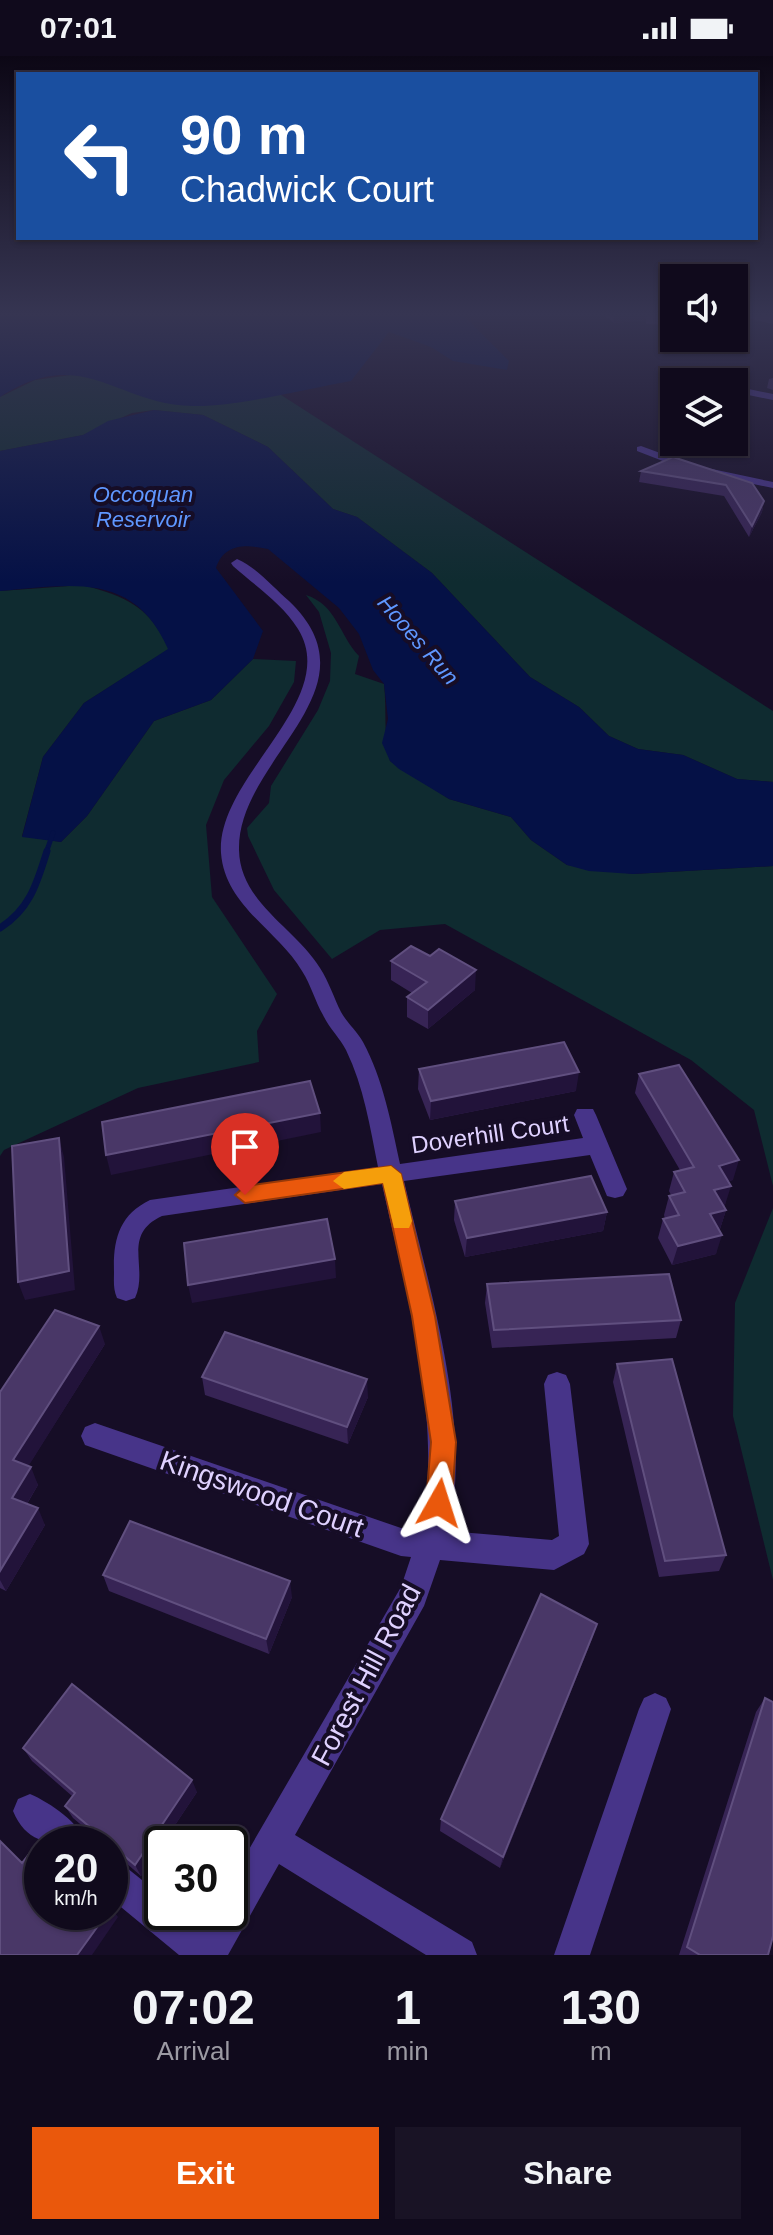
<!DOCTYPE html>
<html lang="en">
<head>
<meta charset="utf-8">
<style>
  body { margin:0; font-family:Arial,sans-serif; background:#191325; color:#f1f3f6; height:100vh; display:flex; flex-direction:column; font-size:30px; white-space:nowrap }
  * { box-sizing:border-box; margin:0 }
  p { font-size:26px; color:#9c9aa3 }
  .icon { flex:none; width:44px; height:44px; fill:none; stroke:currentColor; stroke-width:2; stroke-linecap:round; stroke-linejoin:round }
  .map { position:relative; height:1899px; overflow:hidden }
  .panel { display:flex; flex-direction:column; background:#100a1c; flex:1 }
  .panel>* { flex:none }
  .banner { position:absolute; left:16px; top:16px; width:742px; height:168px; border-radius:0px; box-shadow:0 2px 6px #0004,0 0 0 2px #302b3b; background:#1a4fa0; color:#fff; overflow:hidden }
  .fabs { position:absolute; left:660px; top:208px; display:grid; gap:16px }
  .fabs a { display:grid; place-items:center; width:88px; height:88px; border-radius:0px; background:#100a1c; box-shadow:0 2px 6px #0004,0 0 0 2px #302b3b; font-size:40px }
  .speed { position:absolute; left:24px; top:1770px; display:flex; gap:16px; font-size:40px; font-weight:700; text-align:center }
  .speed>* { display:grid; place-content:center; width:104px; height:104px; border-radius:50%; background:#100a1c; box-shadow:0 2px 6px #0004,0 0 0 2px #302b3b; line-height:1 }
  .speed small { font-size:20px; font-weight:400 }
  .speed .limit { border:4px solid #111; border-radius:12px; background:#fff; color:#111 }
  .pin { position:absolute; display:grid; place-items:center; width:68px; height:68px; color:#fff; margin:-82px -34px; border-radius:50% 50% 50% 0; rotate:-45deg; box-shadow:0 0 8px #0007 }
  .pin .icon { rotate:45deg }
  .me { position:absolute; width:88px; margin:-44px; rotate:6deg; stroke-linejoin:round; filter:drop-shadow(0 0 6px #0008) }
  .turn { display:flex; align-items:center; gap:28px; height:168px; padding:0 32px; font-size:36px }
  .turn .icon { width:104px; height:104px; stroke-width:2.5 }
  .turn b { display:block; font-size:56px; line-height:68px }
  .eta { display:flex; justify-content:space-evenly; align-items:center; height:136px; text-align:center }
  .eta b { font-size:48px; font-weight:700; line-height:56px }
  .cta { display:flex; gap:16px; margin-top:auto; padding:16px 32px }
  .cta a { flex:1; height:92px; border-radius:0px; background:#ea580c; color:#fff; font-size:32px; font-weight:700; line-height:92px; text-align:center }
  .cta a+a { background:#191325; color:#f1f3f6 }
  .status { display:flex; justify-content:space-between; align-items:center; height:56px; padding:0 40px; background:#100a1c; direction:ltr }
  .status svg { height:22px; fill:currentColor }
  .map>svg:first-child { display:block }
</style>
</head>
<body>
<div class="status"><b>07:01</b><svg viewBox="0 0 49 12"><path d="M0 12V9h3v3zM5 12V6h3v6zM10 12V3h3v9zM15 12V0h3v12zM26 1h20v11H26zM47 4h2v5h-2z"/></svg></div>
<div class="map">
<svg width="773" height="1899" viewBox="0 0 773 1899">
  <rect width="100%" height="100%" fill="#160d26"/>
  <path fill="#0f2b30" d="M70 319 91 320 133 336 210 349 278 337 773 655V726L737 723 683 699 638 693 609 680 579 651 530 621 432 517 357 461 333 453 268 391 203 359 154 354 132 357 83 379 0 395V341L35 324Z
    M83 529C127 541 149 550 169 593L84 647 43 701 22 780 61 786 87 760 154 665 211 644 253 603 296 605 294 626 269 670 224 724 206 769 212 841 277 938 257 975 259 1006 138 1032 4 1094 0 1100V535Z
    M306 539C337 549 339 579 359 600L355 618 384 628C387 656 383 678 390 705L449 743 511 761 531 784 567 809 633 818 773 810V1130L754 1054 691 1004 445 868 380 874 332 903 274 834 248 780 247 772 269 747 271 730 318 654 330 625 331 597 319 556Z
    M773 1152V1524L733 1360 735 1247Z"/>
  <path fill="#051146" d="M0 260H464L509 305 507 314 453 305 431 291 389 276 351 325C304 333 239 351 193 350 117 349 82 287 0 341Z
    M154 354 203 359 268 391 333 453 357 461 432 517 530 621 579 651 609 680 638 693 683 699 737 723 773 726V810L633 818 589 815 567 809 531 784 511 761 449 743 399 713 390 705 382 687 388 663 384 628 373 614 359 578 339 552 268 493C245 488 224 488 216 512L263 575 253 603 211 644 154 665 87 760 61 786 22 781 43 701 84 647 168 593C134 515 71 529 0 535V395L83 379 108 365Z"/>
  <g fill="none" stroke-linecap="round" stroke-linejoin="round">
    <path stroke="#051146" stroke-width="5" d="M46 797 53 777"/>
    <path stroke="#051146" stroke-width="7" d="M0 872C30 853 37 827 47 795"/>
    <path fill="#473489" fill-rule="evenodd" d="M689 315 714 324 716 326H702L686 320Z
      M734 330 773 338V344L734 336Z
      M641 390 693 409 773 426V432L686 414 637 395V391Z
      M237 503C255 510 274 532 289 545 382 634 237 702 239 794 240 847 296 872 320 912 329 926 334 942 341 956 347 967 357 975 363 986 383 1023 391 1066 400 1108L583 1082 574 1059 577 1053H593L596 1059 627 1133 623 1140 615 1142 607 1140 590 1099 404 1125C428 1228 474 1373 448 1475L552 1484 559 1480 544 1328 548 1319 557 1316 566 1319 570 1328 589 1488 584 1498 554 1514 440 1504 424 1550 295 1779 472 1886 477 1899H426L279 1808 228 1899H179L110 1842V1803L122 1808 162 1840V1856H182L203 1873 213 1856H230V1826L401 1531 411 1501 401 1500 85 1389 81 1380 85 1371 95 1367 401 1472 420 1473C446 1374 404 1228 382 1128L162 1160C121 1179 149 1212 135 1242L126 1245 117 1242C113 1233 114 1225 114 1216 113 1184 119 1159 150 1144L378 1111C370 1071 364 1031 346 994 340 982 329 972 323 959 315 945 311 929 302 915 278 874 225 850 221 797 216 721 342 644 298 573 282 547 254 529 233 510L231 507Z
      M655 1637 666 1642 671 1653 590 1899H554L639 1653 644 1642Z
      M30 1738C51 1747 79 1767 88 1788 55 1788 28 1791 13 1755L18 1743Z"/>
  </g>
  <path fill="#372455" d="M605 260H674V264H670V269L646 268V264L614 267Z
    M738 260H773V268Z
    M773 322V334L767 332 769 323Z
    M673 401 764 445 762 456 749 481 724 440 639 426 641 415Z
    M391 905 475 934 428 973 407 961V941L412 937 391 924Z
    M419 1013 576 1035 430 1064 418 1033Z
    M639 1018 733 1124 728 1125 725 1149 724 1150 726 1154 720 1173 719 1174 716 1198 672 1209 658 1182 663 1163H665L664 1159 669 1140 671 1139 669 1135 674 1116 680 1114 635 1037Z
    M455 1145 607 1156 603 1175 465 1201 454 1164Z
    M487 1228 681 1264 676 1282 492 1292 485 1247Z
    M105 1288 28 1410 38 1429 27 1448 45 1469 6 1535 0 1532V1336Z
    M617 1308 726 1499 719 1515 659 1521 613 1326Z
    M202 1321 368 1341 348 1388 205 1339Z
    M103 1519 292 1541 269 1598 109 1535Z
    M597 1568 592 1583 500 1812 440 1775 441 1763Z
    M765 1642 768 1899H679L756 1656Z
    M23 1692 197 1736 141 1820 110 1793V1788H104L73 1762 65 1750 72 1740 32 1705Z"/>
  <path fill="#22133a" d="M614 260H647L646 264 614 267Z
    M764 445 762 456 749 481 752 470Z
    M476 914 475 934 428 973V954Z
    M579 1016 576 1035 430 1064 431 1045Z
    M320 1057 321 1076 111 1119 106 1099Z
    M59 1082 64 1101 75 1234 25 1244 18 1226Z
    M739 1104 733 1124 713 1129 719 1110Z
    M731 1130 725 1149 709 1153 714 1134Z
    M726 1154 720 1173 704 1177 710 1158Z
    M607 1156 603 1175 465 1201 467 1182Z
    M722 1179 716 1198 672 1209 678 1190Z
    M335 1203 336 1222 192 1247 188 1229Z
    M99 1270 105 1288 21 1422 13 1404Z
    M367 1323 368 1341 348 1388 347 1371Z
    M31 1411 38 1429 20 1459 12 1442Z
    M38 1452 45 1469 6 1535 0 1524V1515Z
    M290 1525 292 1541 269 1598 266 1583Z
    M597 1568 592 1583 500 1812 503 1801Z
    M192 1724 197 1736 141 1820 135 1809Z
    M111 1851 118 1861 92 1899H77L108 1856H110Z"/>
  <path fill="#493767" stroke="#604f7f" stroke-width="2" d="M673 401 752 427 764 445 752 470 726 429 641 415Z
    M411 890 430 900 439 893 476 914 428 954 407 941 427 926 391 905Z
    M564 986 579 1016 431 1045 419 1013Z
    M679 1009 739 1104 719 1110 731 1130 714 1134 726 1154 710 1158 722 1179 678 1190 663 1163 679 1159 669 1140 685 1136 674 1116 694 1111 639 1018Z
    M310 1025 320 1057 106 1099 102 1066Z
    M59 1082 69 1215 18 1226 12 1090Z
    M591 1120 607 1156 467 1182 455 1145Z
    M327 1163 335 1203 188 1229 184 1187Z
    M669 1218 681 1264 494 1274 487 1228Z
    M55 1254 99 1270 13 1404 31 1411 12 1442 38 1452 0 1515V1336Z
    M225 1276 367 1323 347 1371 202 1321Z
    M672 1303 726 1499 665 1505 617 1308Z
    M130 1465 290 1525 266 1583 103 1519Z
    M541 1538 597 1568 503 1801 441 1763Z
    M72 1628 192 1724 135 1809 65 1750 75 1737 23 1692Z
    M765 1642 773 1646V1880L768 1899H700L687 1891Z
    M40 1784 44 1788H42V1856H108L77 1899H0V1785L22 1807Z"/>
  <linearGradient id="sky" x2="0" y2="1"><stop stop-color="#0c0715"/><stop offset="0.49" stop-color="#363552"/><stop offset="1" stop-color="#363552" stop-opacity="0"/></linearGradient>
  <rect width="773" height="526" fill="url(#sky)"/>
  <path fill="#ea580c" stroke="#983908" stroke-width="2" d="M391 1110 401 1118 435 1260 456 1386 452 1447 448 1456 439 1459 430 1456 426 1447 431 1386 412 1260 383 1127 245 1147 235 1139 245 1130Z"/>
  <path fill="#f59e0b" d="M391 1110 401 1118 412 1165 409 1172H394L383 1127 344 1133 333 1125 344 1116Z"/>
  <g text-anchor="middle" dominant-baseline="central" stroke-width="8" stroke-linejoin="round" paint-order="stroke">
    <g font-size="22" font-style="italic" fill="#5f97ff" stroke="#160d26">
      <text x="143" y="438">Occoquan<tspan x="143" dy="25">Reservoir</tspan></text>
      <text transform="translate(418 584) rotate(49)">Hooes Run</text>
    </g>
    <g font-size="24" fill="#dfd1ff" stroke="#160d26">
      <text transform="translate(490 1078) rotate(-8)">Doverhill Court</text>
    </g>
    <g font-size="28" fill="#dfd1ff" stroke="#160d26">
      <text transform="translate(262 1438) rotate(19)">Kingswood Court</text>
      <text transform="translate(366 1619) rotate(-62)">Forest Hill Road</text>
    </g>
  </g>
</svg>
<div class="fabs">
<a><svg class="icon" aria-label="sound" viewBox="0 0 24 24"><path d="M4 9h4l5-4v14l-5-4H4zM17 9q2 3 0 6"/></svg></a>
<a><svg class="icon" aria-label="layers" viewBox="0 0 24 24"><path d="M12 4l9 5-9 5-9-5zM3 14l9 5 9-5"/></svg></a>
</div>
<div class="speed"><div>20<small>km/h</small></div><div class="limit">30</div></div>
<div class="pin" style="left:245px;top:1139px;background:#d93025"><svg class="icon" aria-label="arrive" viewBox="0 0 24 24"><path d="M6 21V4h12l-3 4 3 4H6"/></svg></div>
<svg class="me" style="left:439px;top:1447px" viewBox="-20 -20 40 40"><path d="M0-17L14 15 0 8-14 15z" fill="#ea580c" stroke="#fff" stroke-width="4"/></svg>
<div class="banner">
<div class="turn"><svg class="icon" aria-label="left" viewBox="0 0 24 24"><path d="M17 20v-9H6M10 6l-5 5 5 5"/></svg><div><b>90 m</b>Chadwick Court</div></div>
</div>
</div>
<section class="panel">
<div class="eta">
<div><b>07:02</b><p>Arrival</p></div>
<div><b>1</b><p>min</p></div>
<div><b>130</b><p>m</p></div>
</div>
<div class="cta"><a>Exit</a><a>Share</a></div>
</section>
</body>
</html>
